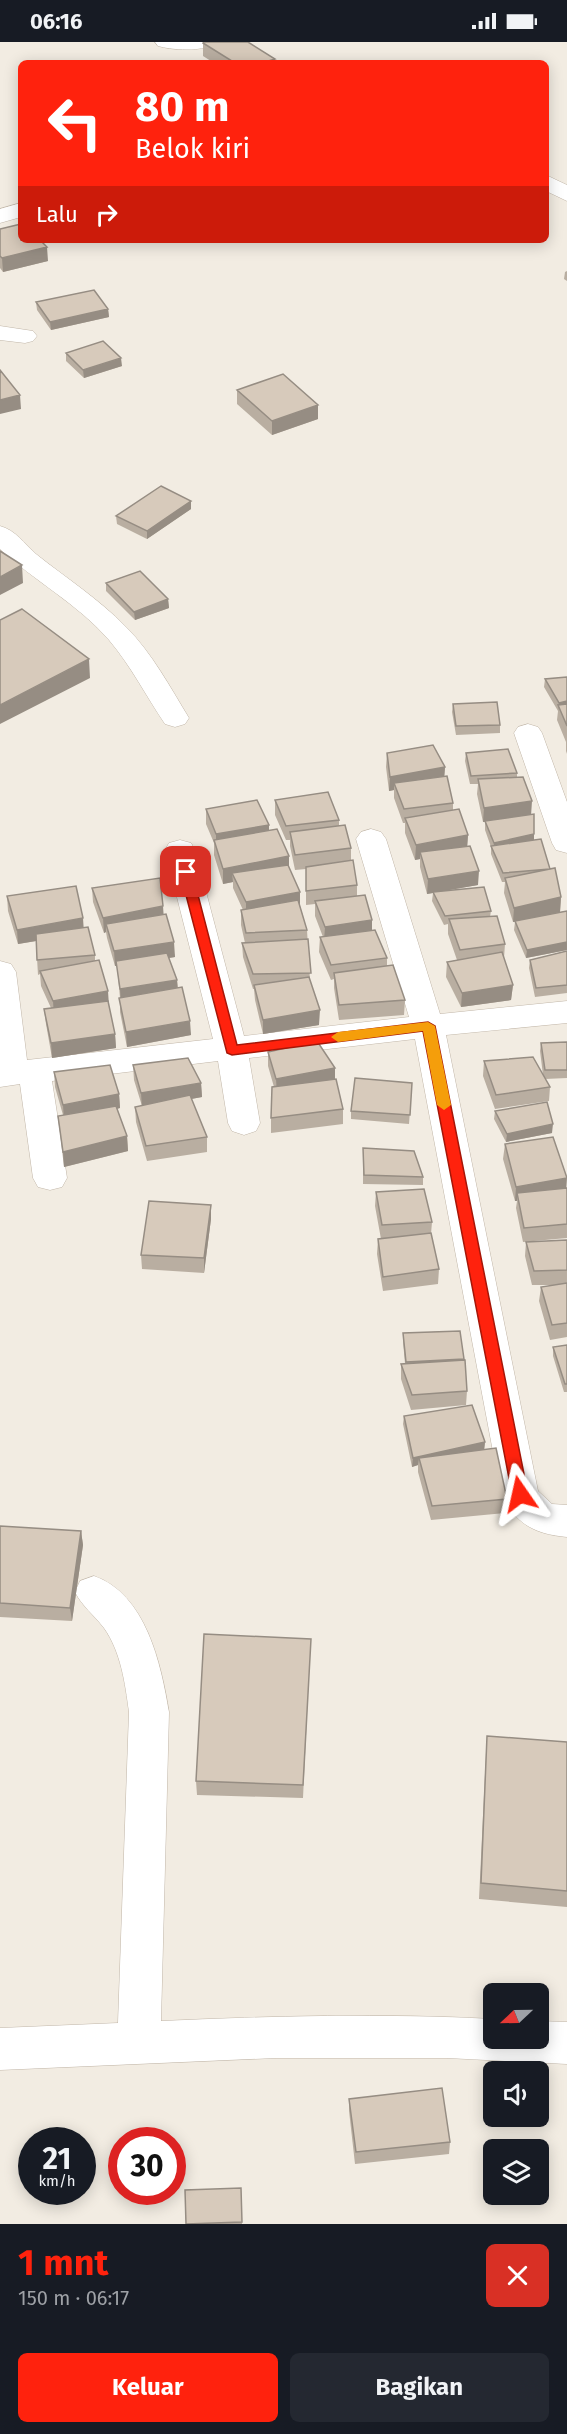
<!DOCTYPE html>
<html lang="id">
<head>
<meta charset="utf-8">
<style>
  body { margin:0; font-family:"Fira Sans",sans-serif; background:#242831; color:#f1f3f6; height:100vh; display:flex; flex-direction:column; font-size:22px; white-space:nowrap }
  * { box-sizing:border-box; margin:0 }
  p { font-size:20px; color:#9ea1a6 }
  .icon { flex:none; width:33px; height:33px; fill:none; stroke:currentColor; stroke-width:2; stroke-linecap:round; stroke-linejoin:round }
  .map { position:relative; height:2182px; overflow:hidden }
  .side { display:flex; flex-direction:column; background:#171b24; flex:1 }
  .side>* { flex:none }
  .guide { position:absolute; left:18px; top:18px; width:531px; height:183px; border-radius:9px; box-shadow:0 3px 15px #0003; background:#ff220d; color:#fff; overflow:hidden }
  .needle { width:39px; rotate:248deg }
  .fabs { position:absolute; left:483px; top:1941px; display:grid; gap:12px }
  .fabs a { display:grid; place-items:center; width:66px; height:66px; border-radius:9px; background:#171b24; box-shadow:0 3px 15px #0003; font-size:30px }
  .speed { position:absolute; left:18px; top:2085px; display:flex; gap:12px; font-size:30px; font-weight:700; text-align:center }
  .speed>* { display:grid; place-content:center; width:78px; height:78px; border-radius:50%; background:#171b24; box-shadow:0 3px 15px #0003; line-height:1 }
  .speed small { font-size:15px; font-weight:400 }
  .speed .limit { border:9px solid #d22; background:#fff; color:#111 }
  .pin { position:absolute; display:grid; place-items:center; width:51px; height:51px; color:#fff; margin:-26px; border-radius:12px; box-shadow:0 3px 9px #0006 }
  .me { position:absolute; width:66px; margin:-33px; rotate:349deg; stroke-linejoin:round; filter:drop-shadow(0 0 4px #0008) }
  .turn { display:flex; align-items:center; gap:21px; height:126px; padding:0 18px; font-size:27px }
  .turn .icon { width:78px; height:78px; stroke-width:2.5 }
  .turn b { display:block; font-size:42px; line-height:51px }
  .then { display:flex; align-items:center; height:57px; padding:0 18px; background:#0003; gap:12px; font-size:22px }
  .round { display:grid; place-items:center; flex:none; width:63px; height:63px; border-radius:9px; background:#242831 }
  .headline { display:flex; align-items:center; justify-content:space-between; height:102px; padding:0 18px }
  h1 { font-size:36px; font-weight:700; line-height:45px; color:#ff220d }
  .cta { display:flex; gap:12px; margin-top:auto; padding:12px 18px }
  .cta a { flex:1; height:69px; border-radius:9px; background:#ff220d; color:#fff; font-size:24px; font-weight:700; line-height:69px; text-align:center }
  .cta a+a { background:#242831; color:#f1f3f6 }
  .status { display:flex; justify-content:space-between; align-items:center; height:42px; padding:0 30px; background:#171b24; direction:ltr }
  .status svg { height:16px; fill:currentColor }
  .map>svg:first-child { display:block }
</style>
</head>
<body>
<div class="status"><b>06:16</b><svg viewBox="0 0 49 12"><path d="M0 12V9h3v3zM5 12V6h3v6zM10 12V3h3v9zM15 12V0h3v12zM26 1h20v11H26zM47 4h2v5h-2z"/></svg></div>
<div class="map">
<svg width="567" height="2182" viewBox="0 0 567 2182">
  <rect width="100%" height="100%" fill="#f2ece2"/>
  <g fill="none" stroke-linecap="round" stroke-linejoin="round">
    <defs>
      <path id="minor" d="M155 0H210V1L207 5C193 9 172 8 158 4Z
        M546 133 567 143V159L546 149Z
        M21 161V175L0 181V167Z
        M0 284 33 289 37 294 33 299 25 301 0 298Z
        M0 484C16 488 24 502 36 512 66 536 99 557 126 585 152 611 170 645 189 676L185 682 175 685 165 682C146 654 131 624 109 598 78 562 34 539 0 507Z
        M528 682 538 685 542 691 567 760V811L556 808 552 801 514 691 518 685Z
        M371 787 381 790 386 797 440 972 567 959V981L446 993 538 1449 552 1462 567 1463V1495C534 1492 516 1482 501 1452L415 997 249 1016 260 1081 256 1089 244 1093 232 1089 228 1081 218 1019 52 1039 67 1136 62 1145 50 1148 38 1145 33 1136 20 1042 0 1045V919L11 922 16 930 27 1018 213 997 165 808 169 801 180 798 191 801 195 808 244 994 409 975 356 797 361 790Z
        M94 1534C146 1552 161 1622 169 1670L161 1979C272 1974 383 1971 494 1977V1996H538V1979L567 1980V2022L447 2016H276L0 2028V1986L118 1981 129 1670C125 1641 121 1610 104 1586 94 1573 82 1564 75 1550L80 1539Z"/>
    </defs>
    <use href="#minor" stroke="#c1b6a8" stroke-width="1"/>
    <use href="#minor" fill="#fff" fill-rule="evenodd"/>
  </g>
  <path fill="#b9aea1" d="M203 1 275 17V21H214L203 14Z
    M0 187 48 219 3 230 0 226Z
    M567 229V239L564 237 565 230Z
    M36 260 108 267 109 275 51 288 37 268Z
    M66 311 122 324 84 336 66 319Z
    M237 348 318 363V377L272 393 237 362Z
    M191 459V467L147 497 117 482 116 474Z
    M106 541 168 557 169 566 135 578 106 549Z
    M567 635V712L566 709V700L557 678 558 669 544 645 545 637Z
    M453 662 500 683V691L456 693 452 670Z
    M387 711 445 725 444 734 453 761V768L468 793 467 804 478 843 443 849 491 869 490 875 505 902 504 916 513 943 511 958 461 965 446 935 447 920 457 918 448 892V882L444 883 432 859 433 851 427 852 420 825V817L415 818 405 791V781H403L394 756V748L389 749 386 725Z
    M466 711 517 731V735L531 773 534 798 550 827 561 855 560 870 567 869V908L526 916 514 888 515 880H513L504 851 505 840H502L491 812V805L485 788V780H483L477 752 478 742H470L465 719Z
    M275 758 339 778V784L351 806V818L357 843V854L372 878V888L387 916V924L405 958 404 973 339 978 334 946V937L331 938 319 910 320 895H323L315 874V862L306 863V827L295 828 290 804V798H286L275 773Z
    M206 767 269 783V788L289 826 307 888 310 939 319 983 263 992 255 958 254 947H253L243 915 242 901H245L241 883V868H243L233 846V840L223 842 214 813V801L206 782Z
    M92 846 163 872 175 915 169 916 177 938 178 946 191 993 127 1005 120 970V956L117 924H115L107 896 106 890 104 891 93 860Z
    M7 854 83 876V886L95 913V919L109 964 115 992 116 1006 52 1016 46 982 44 967 51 966 41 944 40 932 38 933 36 899 18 902 8 869Z
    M567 909V951L535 955 529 926 530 918Z
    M567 1000V1036L545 1037 550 1045 549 1059 495 1067 483 1034 484 1019 543 1033 540 1009 541 1001Z
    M268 1010 335 1037 343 1067V1082L271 1091V1076L274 1045 268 1024Z
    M133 1023 201 1041 202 1055 191 1057 207 1095V1110L147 1119 136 1080 135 1065 142 1064 134 1038Z
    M54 1030 119 1052 120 1066 117 1067 127 1094 128 1109 64 1125 58 1074 63 1073 55 1045Z
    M412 1041 409 1082 351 1077V1069Z
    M495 1069 552 1091 506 1100 494 1077Z
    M505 1102 567 1146V1196L523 1200 516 1166 517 1159H515L503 1117Z
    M363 1106 423 1135V1143L363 1142Z
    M376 1150 432 1180 431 1192 439 1227 438 1242 383 1249 377 1212 378 1197H381L375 1164Z
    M211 1163V1177L204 1231 142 1227 141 1213Z
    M567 1198V1295L550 1298 539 1259 541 1245 556 1243H532L525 1214 526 1200Z
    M460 1289 467 1349 466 1363 411 1368 401 1337V1322H405L403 1299V1291Z
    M567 1303V1350H564L553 1314V1305Z
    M404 1374 485 1400 484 1408 507 1457 505 1471 431 1478 418 1430V1423L412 1425 403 1382Z
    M0 1484 81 1489 83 1503 72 1579 0 1575Z
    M310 1611 303 1756 197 1753 196 1739Z
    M487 1694 567 1700V1865L479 1857 486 1711Z
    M349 2057 450 2100 449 2112 355 2122 349 2069Z
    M241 2146 242 2182H186Z"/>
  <path fill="#968d83" d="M275 17V21H262Z
    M47 205 48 219 3 230 2 216Z
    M108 267 109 275 51 288 50 280Z
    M121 316 122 324 84 336 83 328Z
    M20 353 21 367 0 372V358Z
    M318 363V377L272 393V379Z
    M191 459V467L147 497V489Z
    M22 523 23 541 0 553V535Z
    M168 557 169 566 135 578 134 570Z
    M89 617 90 636 0 682V663Z
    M567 659V667L558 663V669L559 661Z
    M445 725 444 740 394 741V748L389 749 390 735Z
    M532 759 531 774 483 780 484 766Z
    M269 783V798L216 807V792Z
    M534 792V800L493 809 494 801Z
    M468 793 467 808 420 810V817L415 818 416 803Z
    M289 814V829L232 831 233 840 223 842V827Z
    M479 829 478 843 427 852 428 837Z
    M300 850V865L246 874V860Z
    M561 855 560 870 513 880 514 866Z
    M163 864 164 878 106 882V890L104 891 103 876Z
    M83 876 84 891 18 902 17 888Z
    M372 878V892L324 899 325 885Z
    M174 900 175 915 115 924 114 909Z
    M567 900V908L526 916 527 908Z
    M177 938 178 953 121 962 120 947Z
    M513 943 511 958 461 965 462 951Z
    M108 949 109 964 54 974 53 959Z
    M320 968 319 983 263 992V978Z
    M190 979 191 993 127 1005 126 990Z
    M115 992 116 1006 52 1016 51 1001Z
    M335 1026V1041L277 1052 276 1037Z
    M201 1041 202 1055 142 1066 141 1051Z
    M119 1052 120 1066 64 1078 63 1063Z
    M553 1082 552 1091 506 1100 507 1092Z
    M127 1094 128 1109 64 1125 63 1110Z
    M567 1136 566 1150 517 1151V1159H515L516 1145Z
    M211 1163V1177L204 1231V1216Z
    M485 1400 484 1409 419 1416 418 1423 412 1425 413 1416Z
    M81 1489 83 1503 72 1579 70 1566Z"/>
  <path fill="#d7cabb" stroke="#968d83" stroke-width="1.5" d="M204 0H248L275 17 262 21H235L203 1Z
    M21 182V198H40L47 205 2 216 0 214V187Z
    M94 248 108 267 50 280 36 260Z
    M103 299 121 316 83 328 66 311Z
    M0 328 20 353 0 358Z
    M283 332 318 363 272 379 237 348Z
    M161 444 191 459 147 489 116 474Z
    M0 509 22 523 0 535Z
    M140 529 168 557 134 570 106 541Z
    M22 567 89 617 0 663V578Z
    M567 635V659L559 661 545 637Z
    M497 660 500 683 456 684 453 662Z
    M567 662V684L558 663Z
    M433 703 445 725 390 735 387 711Z
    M508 707 517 731 471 734 466 711Z
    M447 734 453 761 404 767 394 741Z
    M523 735 532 759 484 766 478 737Z
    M328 750 339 778 286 784 275 758Z
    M257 758 269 783 216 792 206 767Z
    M459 767 468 793 416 803 405 776Z
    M534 772V792L494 801 485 779Z
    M345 783 351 806 295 813 290 790Z
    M277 787 289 814 223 827 214 798Z
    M541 797 550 827 503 831 491 804Z
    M470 804 479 829 428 837 420 810Z
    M353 818 357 843 306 849V825Z
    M288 823 300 850 246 860 232 831Z
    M555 826 561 855 514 866 505 836Z
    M160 836 163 864 103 876 92 846Z
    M76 844 83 876 17 888 7 854Z
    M484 845 491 869 445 874 433 850Z
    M365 853 372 878 325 885 315 859Z
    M298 858 307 888 246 891 241 868Z
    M567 869V900L527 908 515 879Z
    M166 872 174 900 114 909 106 882Z
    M497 874 505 902 460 908 449 877Z
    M88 885 95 913 37 918 36 892Z
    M375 888 387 916 331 923 320 895Z
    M308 897 311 931 253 932 242 901Z
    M567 909V943L536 946 530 918Z
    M502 910 513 943 462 951 447 920Z
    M167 911 177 938 120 947 116 919Z
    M99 918 108 949 53 959 40 929Z
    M393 923 405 958 339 963 334 931Z
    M309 935 320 968 263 978 254 943Z
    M182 945 190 979 126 990 119 956Z
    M108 959 115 992 51 1001 44 967Z
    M317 999 335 1026 276 1037 268 1010Z
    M567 1000V1028H545L541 1001Z
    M533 1015 550 1045 496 1053 484 1019Z
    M188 1016 201 1041 141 1051 133 1023Z
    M110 1023 119 1052 63 1063 54 1030Z
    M355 1036 412 1041 410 1073 351 1069Z
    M336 1037 343 1067 271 1076 272 1045Z
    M190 1053 207 1095 146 1104 135 1065Z
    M547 1060 553 1082 507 1092 495 1069Z
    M116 1064 127 1094 63 1110 58 1074Z
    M553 1095 567 1136 516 1145 505 1102Z
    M363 1106 414 1109 423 1135 364 1133Z
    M567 1146V1182L524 1186 517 1151Z
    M424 1147 432 1180 382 1183 376 1150Z
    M149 1159 211 1163 204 1216 141 1213Z
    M431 1191 439 1227 383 1235 378 1197Z
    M567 1198V1228L534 1229 526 1200Z
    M567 1241V1281L552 1283 541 1245Z
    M460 1289 464 1317 406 1320 403 1291Z
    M567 1303V1342H565L553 1305Z
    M465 1318 467 1349 412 1353 401 1322Z
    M472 1363 485 1400 413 1416 404 1374Z
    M496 1406 507 1457 432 1464 419 1416Z
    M0 1484 81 1489 70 1566 0 1561Z
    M204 1592 311 1597 303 1743 196 1739Z
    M487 1694 567 1700V1849L481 1841Z
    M442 2046 450 2100 356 2110 349 2057Z
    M241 2146 242 2180 186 2182 185 2148Z"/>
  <path fill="#ff220d" stroke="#a61608" stroke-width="1.5" d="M186 826 192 830 237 1003 428 980 435 984 528 1452 525 1457 520 1458 515 1457 512 1452 423 989 232 1013 227 1011 180 830Z"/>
  <path fill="#f59e0b" d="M428 980 435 984 451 1063 444 1068 437 1063 423 989 338 1000 331 995 338 990Z"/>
</svg>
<div class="fabs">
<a><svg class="needle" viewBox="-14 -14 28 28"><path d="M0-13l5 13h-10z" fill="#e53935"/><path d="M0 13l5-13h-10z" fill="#9ea1a6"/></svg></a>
<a><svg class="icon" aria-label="sound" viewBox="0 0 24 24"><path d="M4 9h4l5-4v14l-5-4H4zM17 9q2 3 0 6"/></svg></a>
<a><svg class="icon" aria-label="layers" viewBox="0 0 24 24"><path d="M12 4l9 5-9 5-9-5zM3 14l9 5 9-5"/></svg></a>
</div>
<div class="speed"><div>21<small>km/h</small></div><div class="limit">30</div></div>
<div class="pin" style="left:186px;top:830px;background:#d93025"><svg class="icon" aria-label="arrive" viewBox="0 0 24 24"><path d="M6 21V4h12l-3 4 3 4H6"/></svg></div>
<svg class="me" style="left:520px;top:1452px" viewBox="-20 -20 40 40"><path d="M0-17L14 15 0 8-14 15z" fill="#ff220d" stroke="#fff" stroke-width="4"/></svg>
<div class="guide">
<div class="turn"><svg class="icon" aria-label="left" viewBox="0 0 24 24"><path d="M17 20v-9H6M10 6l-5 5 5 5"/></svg><div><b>80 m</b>Belok kiri</div></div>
<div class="then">Lalu<svg class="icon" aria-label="right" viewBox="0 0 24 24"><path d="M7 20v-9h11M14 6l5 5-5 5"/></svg></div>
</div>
</div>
<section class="side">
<div class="headline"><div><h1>1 mnt</h1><p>150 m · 06:17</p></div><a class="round" style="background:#d93025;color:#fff"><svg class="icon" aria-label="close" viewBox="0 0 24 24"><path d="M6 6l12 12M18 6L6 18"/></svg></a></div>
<div class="cta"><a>Keluar</a><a>Bagikan</a></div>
</section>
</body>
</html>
